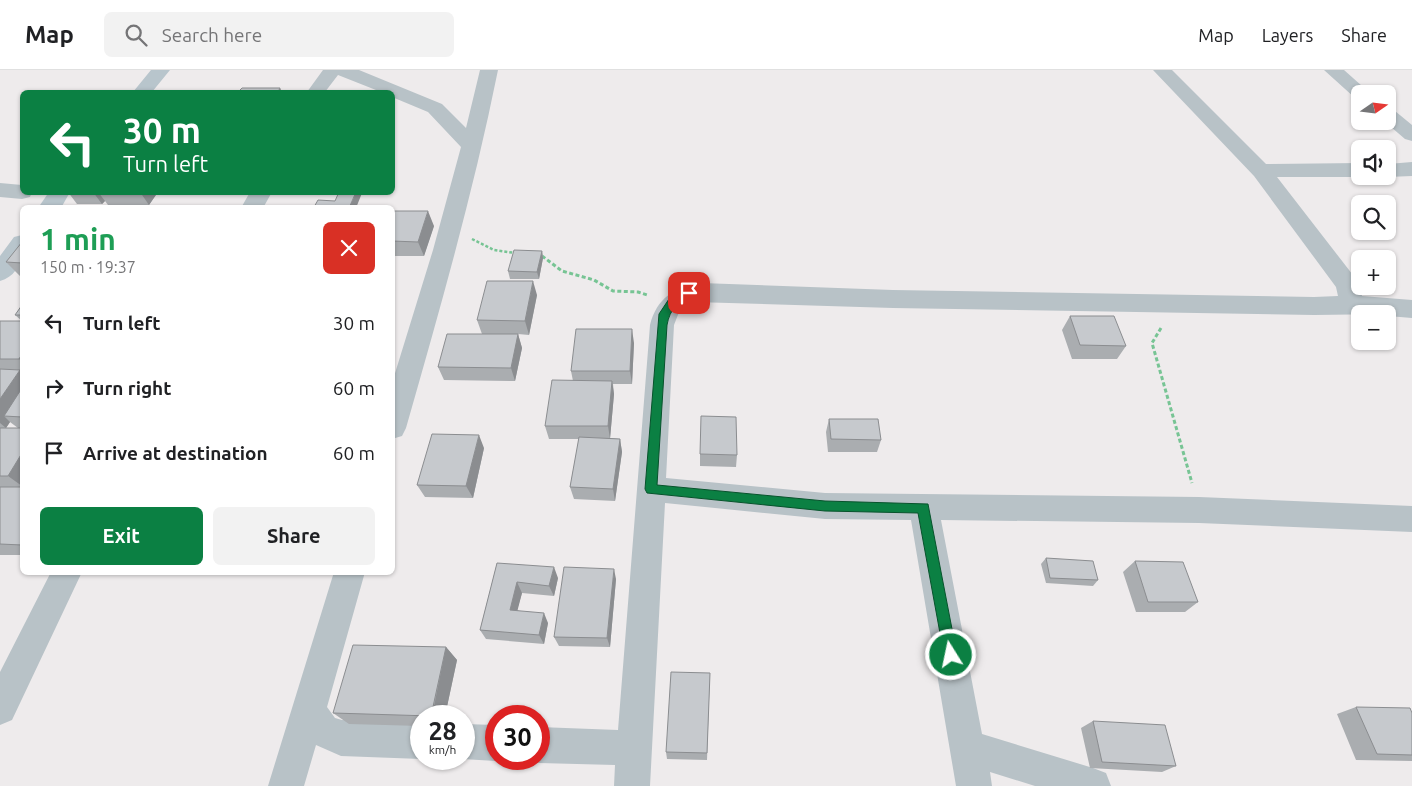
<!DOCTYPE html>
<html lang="en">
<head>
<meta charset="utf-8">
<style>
  body { margin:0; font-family:Ubuntu,sans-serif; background:#f2f2f2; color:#202124; height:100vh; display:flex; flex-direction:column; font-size:19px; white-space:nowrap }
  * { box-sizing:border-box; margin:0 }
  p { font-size:16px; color:#757577 }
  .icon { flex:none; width:28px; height:28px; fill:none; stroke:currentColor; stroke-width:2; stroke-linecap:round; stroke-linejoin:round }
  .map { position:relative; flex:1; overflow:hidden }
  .details { position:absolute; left:20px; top:135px; width:375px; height:370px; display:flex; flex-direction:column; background:#fff; border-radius:8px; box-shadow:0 1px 4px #0004 }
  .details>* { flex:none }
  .top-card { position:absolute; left:20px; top:20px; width:375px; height:105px; border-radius:8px; box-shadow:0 1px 4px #0004; background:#0b8043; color:#fff; overflow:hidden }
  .needle { width:32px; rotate:76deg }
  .fabs { position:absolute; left:1351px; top:15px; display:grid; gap:10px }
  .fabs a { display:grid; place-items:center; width:45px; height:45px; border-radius:8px; background:#fff; box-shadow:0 1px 4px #0004; font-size:25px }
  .speed { position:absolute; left:410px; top:635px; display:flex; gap:10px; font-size:25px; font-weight:700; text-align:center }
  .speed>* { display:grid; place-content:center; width:65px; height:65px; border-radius:50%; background:#fff; box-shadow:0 1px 4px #0004; line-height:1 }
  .speed small { font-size:12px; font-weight:400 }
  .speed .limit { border:8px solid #d22; background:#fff; color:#111 }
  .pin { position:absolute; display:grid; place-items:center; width:42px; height:42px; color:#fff; margin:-21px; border-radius:10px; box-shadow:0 2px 8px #0006 }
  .me { position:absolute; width:55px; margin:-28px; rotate:350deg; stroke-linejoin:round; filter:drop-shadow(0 0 4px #0008) }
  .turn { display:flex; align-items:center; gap:18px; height:105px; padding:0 20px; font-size:22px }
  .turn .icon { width:65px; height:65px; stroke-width:2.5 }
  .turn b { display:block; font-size:35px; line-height:42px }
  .round { display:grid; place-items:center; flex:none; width:52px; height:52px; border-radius:8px; background:#f2f2f2 }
  .overview { display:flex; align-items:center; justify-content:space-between; height:85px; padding:0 20px }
  h1 { font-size:30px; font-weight:600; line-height:38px; color:#1e9e55 }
  .cta { display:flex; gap:10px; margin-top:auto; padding:10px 20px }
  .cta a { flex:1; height:58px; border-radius:8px; background:#0b8043; color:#fff; font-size:20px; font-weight:600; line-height:58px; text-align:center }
  .cta a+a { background:#f2f2f2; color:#202124 }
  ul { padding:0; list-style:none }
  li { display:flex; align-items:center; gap:15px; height:65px; padding:0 20px }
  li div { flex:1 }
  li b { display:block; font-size:19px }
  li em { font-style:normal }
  header { display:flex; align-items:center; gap:30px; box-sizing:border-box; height:70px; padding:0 25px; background:#fff; border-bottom:1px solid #e0e0e0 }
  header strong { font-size:24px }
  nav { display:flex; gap:28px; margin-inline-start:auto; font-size:18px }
  .search { width:350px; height:45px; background:#f2f2f2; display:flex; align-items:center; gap:12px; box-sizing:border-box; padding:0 18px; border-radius:8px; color:#757577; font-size:19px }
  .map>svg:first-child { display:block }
</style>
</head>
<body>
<header>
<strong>Map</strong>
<div class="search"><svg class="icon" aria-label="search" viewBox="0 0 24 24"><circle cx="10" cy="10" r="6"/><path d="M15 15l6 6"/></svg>Search here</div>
<nav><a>Map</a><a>Layers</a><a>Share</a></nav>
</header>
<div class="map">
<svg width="1412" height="716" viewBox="0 0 1412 716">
  <rect width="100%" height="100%" fill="#eeebec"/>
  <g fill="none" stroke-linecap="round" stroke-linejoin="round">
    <path stroke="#77c494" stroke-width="2.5" stroke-dasharray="3 2" stroke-linecap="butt" d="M472 169 494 180 515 183
      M541 186 543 188"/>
    <path stroke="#77c494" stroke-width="3" stroke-dasharray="4 2.5" stroke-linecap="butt" d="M542 186 562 201 594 210 613 221 638 222 647 225
      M1161 258 1152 273 1192 413"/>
    <path fill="#b8c2c7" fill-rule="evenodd" d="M323 0H359L442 34 466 58 480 0H498C474 120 440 239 406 358L402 366 392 369V313L433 180 461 77 428 42 392 27V22H381L338 5 325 22H307Z
      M1153 0H1172L1266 94 1360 93V107H1277L1356 209 1360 215 1362 226 1412 230V248L1388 246V244L1314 245 893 238 694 232 679 242 674 255 666 408 825 423 1199 427 1412 436V462L1199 453 941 450 982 664 1093 698 1106 703 1111 716H1035L990 702 992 716H956L911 450 825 449 665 433 650 716H614L615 695 539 693 529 689H539V657L618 660 650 255C657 228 674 217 701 213L893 220 1314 227 1338 226 1336 217 1254 106Z
      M1324 0H1344L1371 24H1360V29L1355 28Z
      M1388 39 1395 41 1412 55V71L1405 69 1384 51H1388Z
      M1412 92V106L1388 107 1387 106 1388 94Z
      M0 113 22 115V122H32L30 127 22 129 0 127Z
      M250 122H272L263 138H241Z
      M51 502H82L12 650 0 655V602Z
      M334 502H365L327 637 335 648 342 650 421 653V689L341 686 316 675 304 716H268Z
      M464 654 496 655V689H501L496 691 462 689H464Z"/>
    <path fill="#b8c5cc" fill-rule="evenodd" d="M151 0H170L152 22H133Z
      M49 122H70L61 138H38Z
      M22 165C24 184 21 205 0 211V186L14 167Z"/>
  </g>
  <path fill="#aaadb0" d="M68 122H158L149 135H108L105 131 102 134H77Z
    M168 122H184L183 124H168Z
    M392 141 434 156 424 186H392Z
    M22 172V207H21L6 192Z
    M542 181 543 188 539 209H510L508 201Z
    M537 225 529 265 518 264 522 278 515 311 444 310 438 297 482 264 477 250Z
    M22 235V485H0V358H18L10 352 6 358H0V251H22L15 245Z
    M1070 246 1126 276 1117 289H1072L1062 260Z
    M634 273 632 314H613L614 324 610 368 620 369 622 382 615 431 574 429 570 417 579 369H549L545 356 573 311 571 301Z
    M829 349 881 370 877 382H828L826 362Z
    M484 378 473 428 425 427 417 415Z
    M700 384 737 385 736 397 700 396Z
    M1046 488 1098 510 1093 516 1046 513 1041 494Z
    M1135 491 1198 532 1185 542H1136L1123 502Z
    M497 493 558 508 554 526 522 523 517 540 548 553 544 574 486 569 480 560Z
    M616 509 610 577 559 576 554 567Z
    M446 577 457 590 445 646H421V656L349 654 333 643Z
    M710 603 707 690 667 689 666 682Z
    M1356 637 1412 643V691L1356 690 1337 644Z
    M1093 651 1176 696 1162 702 1090 698 1081 658Z"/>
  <path fill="#8b8d90" d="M280 18 282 22H278Z
    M93 122H98L105 131 102 134Z
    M140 122H158L149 135Z
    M356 122 362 123 356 138H349Z
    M428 141 434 156 424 186 418 172Z
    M542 181 543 188 539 209 537 202Z
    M533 211 537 225 529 265 525 251Z
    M632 259 634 273 632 314 630 301Z
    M518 264 522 278 515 311 511 298Z
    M22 284V292L19 289Z
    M20 300 22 302V333L4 346 10 352 6 358 0 353V329Z
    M612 311 614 324 610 369 608 356Z
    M479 365 484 378 473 428 466 416Z
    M620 369 622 382 615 431 613 419Z
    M22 383V405H20L22 406V416L8 406Z
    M554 497 558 508 554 526 549 516Z
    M614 499 616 509 610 577 607 568Z
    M517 512 522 523 515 550 510 540Z
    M544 543 548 553 544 574 539 565Z
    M446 577 457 590 445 646H432Z"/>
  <path fill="#c6c9cd" stroke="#8b8d90" d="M242 18H280L278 22H238Z
    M339 122H356L349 138 314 137 318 130 335 131Z
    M148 136 165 137 164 138H147Z
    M392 141H428L418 172 392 171Z
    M22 172V193L6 192Z
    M514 180 542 181 537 202 508 201Z
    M487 211H533L525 251 477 250Z
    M22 235V245H15Z
    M1070 246H1114L1126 276 1080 275Z
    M0 251H22V284L19 289H0Z
    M576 259H632L630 301H571Z
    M447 264H518L511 298 438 297Z
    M0 299 20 300 0 329Z
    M552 310 612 311 608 356H545Z
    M22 318V347L4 346Z
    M701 346 736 347 737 385 700 384Z
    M829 349H878L881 370 831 369Z
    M0 358H22V383L8 406H0Z
    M432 364 479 365 466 416 417 415Z
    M579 367 620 369 613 419 570 417Z
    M0 417H22V475L0 474Z
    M1046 488 1093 491 1098 510 1050 508Z
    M1135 491 1183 492 1198 532H1148Z
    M497 493 554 497 549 516 517 512 510 540 544 543 539 565 480 560Z
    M564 497 614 499 607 568 554 567Z
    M353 575 446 577 431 646 333 643Z
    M671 602 710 603 707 683 666 682Z
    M1356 637 1410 638 1412 643V685L1377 684Z
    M1093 651 1165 655 1176 696 1102 692Z"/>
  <path fill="#0b8043" stroke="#07532c" d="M689 220 692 221V226C678 233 670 238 667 255L657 415 825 431 928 434 957 585 955 590 951 592 946 590 944 585 918 443 825 441 647 423 645 419 659 244 669 229Z"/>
</svg>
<div class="fabs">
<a><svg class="needle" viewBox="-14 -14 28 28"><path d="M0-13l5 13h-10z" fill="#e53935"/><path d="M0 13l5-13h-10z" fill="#757577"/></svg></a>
<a><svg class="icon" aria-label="sound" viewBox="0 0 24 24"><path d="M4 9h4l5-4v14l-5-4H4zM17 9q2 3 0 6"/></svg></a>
<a><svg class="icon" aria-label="search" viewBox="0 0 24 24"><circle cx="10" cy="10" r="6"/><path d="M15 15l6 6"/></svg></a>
<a>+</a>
<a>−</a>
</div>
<div class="speed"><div>28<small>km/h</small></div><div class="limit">30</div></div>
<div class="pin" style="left:689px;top:223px;background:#d93025"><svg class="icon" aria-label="arrive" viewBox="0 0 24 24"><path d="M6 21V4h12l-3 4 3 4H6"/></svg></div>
<svg class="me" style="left:951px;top:585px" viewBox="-20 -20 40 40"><circle r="17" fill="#0b8043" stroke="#fff" stroke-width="3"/><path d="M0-11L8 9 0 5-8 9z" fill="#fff"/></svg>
<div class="top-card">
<div class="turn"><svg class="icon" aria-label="left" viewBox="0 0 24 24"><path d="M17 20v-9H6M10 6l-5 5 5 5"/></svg><div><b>30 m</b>Turn left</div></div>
</div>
<section class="details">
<div class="overview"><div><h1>1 min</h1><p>150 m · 19:37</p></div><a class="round" style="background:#d93025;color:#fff"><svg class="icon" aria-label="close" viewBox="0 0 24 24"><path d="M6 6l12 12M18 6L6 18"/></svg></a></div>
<ul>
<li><svg class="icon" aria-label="left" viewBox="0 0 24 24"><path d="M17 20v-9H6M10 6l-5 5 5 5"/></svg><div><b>Turn left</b></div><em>30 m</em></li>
<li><svg class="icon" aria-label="right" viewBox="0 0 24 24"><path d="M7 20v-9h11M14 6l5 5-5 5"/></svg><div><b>Turn right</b></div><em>60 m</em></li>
<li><svg class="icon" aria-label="arrive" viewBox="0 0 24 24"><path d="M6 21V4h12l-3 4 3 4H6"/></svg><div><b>Arrive at destination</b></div><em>60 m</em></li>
</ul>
<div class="cta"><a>Exit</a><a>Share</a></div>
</section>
</div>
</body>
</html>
